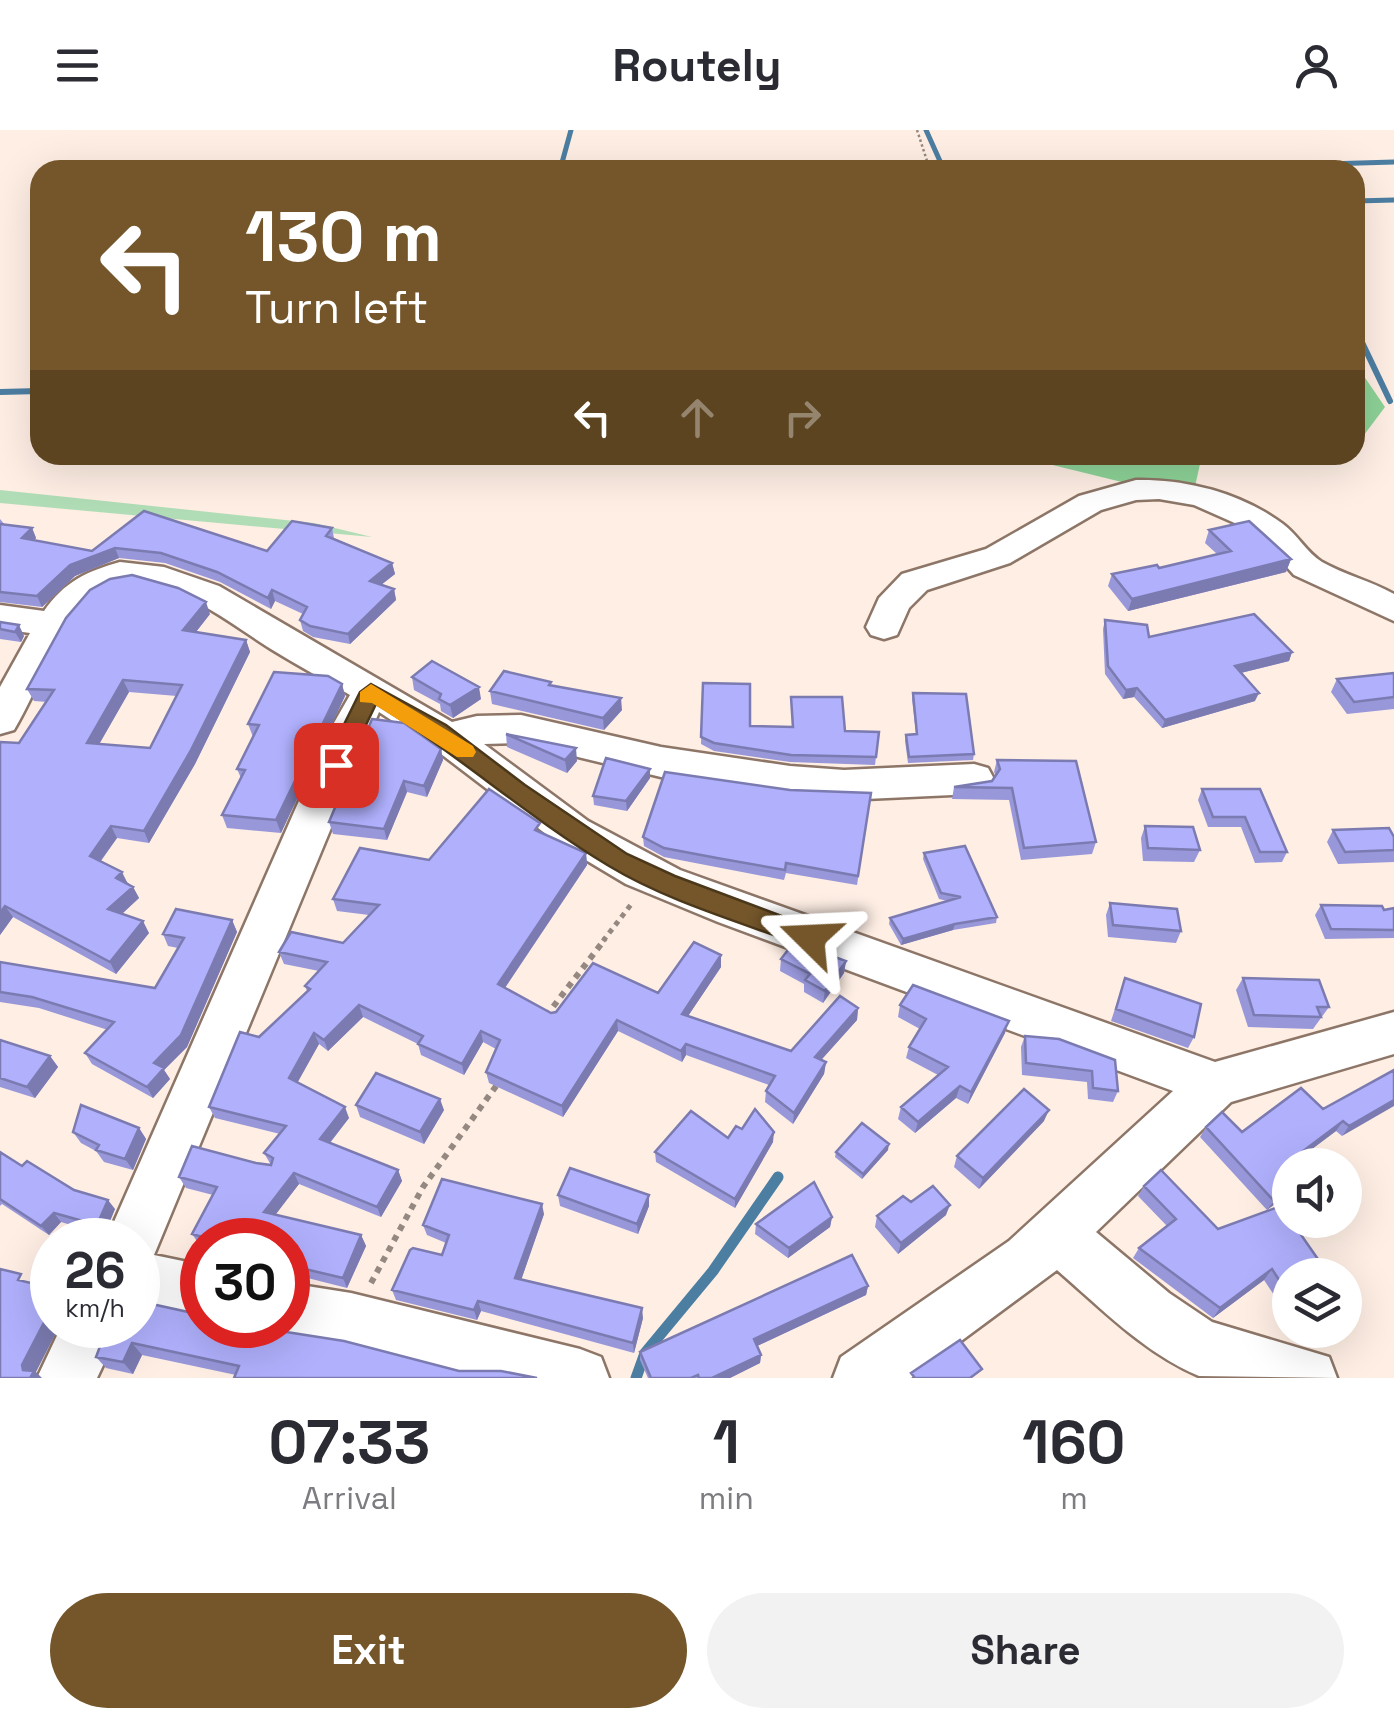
<!DOCTYPE html>
<html lang="en">
<head>
<meta charset="utf-8">
<style>
  body { margin:0; font-family:"Space Grotesk",sans-serif; background:#f2f2f3; color:#2b2b33; height:100vh; display:flex; flex-direction:column; font-size:38px; white-space:nowrap }
  * { box-sizing:border-box; margin:0 }
  p { font-size:32px; color:#7c7c81 }
  .icon { flex:none; width:55px; height:55px; fill:none; stroke:currentColor; stroke-width:2; stroke-linecap:round; stroke-linejoin:round }
  .map { position:relative; height:1248px; overflow:hidden }
  .panel { display:flex; flex-direction:column; background:#fff; flex:1 }
  .panel>* { flex:none }
  .banner { position:absolute; left:30px; top:30px; width:1335px; height:305px; border-radius:30px; box-shadow:0 10px 40px #0002; background:#74562a; color:#fff; overflow:hidden }
  .buttons { position:absolute; left:1272px; top:1018px; display:grid; gap:20px }
  .buttons a { display:grid; place-items:center; width:90px; height:90px; border-radius:50%; background:#fff; box-shadow:0 10px 40px #0002; font-size:50px }
  .speed { position:absolute; left:30px; top:1088px; display:flex; gap:20px; font-size:50px; font-weight:700; text-align:center }
  .speed>* { display:grid; place-content:center; width:130px; height:130px; border-radius:50%; background:#fff; box-shadow:0 10px 40px #0002; line-height:1 }
  .speed small { font-size:25px; font-weight:400 }
  .speed .limit { border:15px solid #d22; background:#fff; color:#111 }
  .pin { position:absolute; display:grid; place-items:center; width:85px; height:85px; color:#fff; margin:-42px; border-radius:20px; box-shadow:0 5px 15px #0006 }
  .me { position:absolute; width:110px; margin:-55px; rotate:291deg; stroke-linejoin:round; filter:drop-shadow(0 0 8px #0008) }
  .turn { display:flex; align-items:center; gap:35px; height:210px; padding:0 50px; font-size:45px }
  .turn .icon { width:130px; height:130px; stroke-width:2.5 }
  .turn b { display:block; font-size:70px; line-height:85px }
  .lanes { display:flex; align-items:center; height:95px; padding:0 50px; background:#0003; justify-content:center; gap:50px; direction:ltr }
  .lanes .off { opacity:.35 }
  .eta { display:flex; justify-content:space-evenly; align-items:center; height:170px; text-align:center }
  .eta b { font-size:60px; font-weight:800; line-height:70px }
  .cta { display:flex; gap:20px; margin-top:auto; padding:20px 50px }
  .cta a { flex:1; height:115px; border-radius:60px; background:#74562a; color:#fff; font-size:40px; font-weight:800; line-height:115px; text-align:center }
  .cta a+a { background:#f2f2f3; color:#2b2b33 }
  header { display:flex; justify-content:space-between; align-items:center; height:130px; padding:0 50px; background:#fff; font-size:45px; font-weight:800 }
  .map>svg:first-child { display:block }
</style>
</head>
<body>
<header><svg class="icon" aria-label="menu" viewBox="0 0 24 24"><path d="M4 6h16M4 12h16M4 18h16"/></svg>Routely<svg class="icon" aria-label="person" viewBox="0 0 24 24"><circle cx="12" cy="8" r="4"/><path d="M4 21q1-7 8-7t8 7"/></svg></header>
<div class="map">
<svg width="1394" height="1248" viewBox="0 0 1394 1248">
  <rect width="100%" height="100%" fill="#feeee4"/>
  <path fill="#b1ddb6" d="M0 360 314 393 372 407 0 373Z"/>
  <path fill="#8dd297" d="M1355 233 1385 277 1355 317Z
    M1012 325H1202L1194 361 1138 356Z"/>
  <g fill="none" stroke-linecap="round" stroke-linejoin="round">
    <path stroke="#4c7ea2" stroke-width="5" d="M926 0 944 40
      M560 40 571 0
      M1290 40 1291 35 1394 32
      M1355 71 1394 70
      M1355 127V132
      M1355 198 1359 207"/>
    <path stroke="#4c7ea2" stroke-width="6" d="M1358 204 1390 271
      M0 262 40 261"/>
    <path stroke="#4c7ea2" stroke-width="11" d="M636 1248 645 1223 713 1141 778 1047"/>
    <defs>
      <path id="minor" d="M1136 350C1187 349 1241 363 1283 394 1298 405 1306 422 1322 432 1345 445 1371 451 1394 464V491L1294 445 1263 410 1237 394 1194 375 1159 369 1136 370 1101 380 1010 433 927 460 909 478 897 505 884 509 871 505 866 497 879 468 902 444 986 419 1079 366Z
        M120 432 164 437 219 456 452 592 477 586 521 585 661 617 790 636 844 640 974 634 988 638 994 649 988 660 974 664 844 670 790 666 661 647 520 613 484 614 588 691 680 740 1215 932 1394 882V924L1231 972 1096 1102 1169 1163 1212 1192 1329 1227 1337 1248 1199 1246C1144 1223 1101 1178 1057 1140L911 1248H833L841 1227 1009 1111 1173 961 718 792 626 754 559 714 428 614 379 582 154 1125 202 1135V1191L138 1177V1110H106L331 598 350 565C323 549 297 535 271 519 224 490 146 423 93 469 56 502 39 558 14 600L0 604V557L30 503 0 499V475L44 481C64 452 87 441 120 432Z
        M288 1153 351 1163 580 1219 601 1227 609 1248H464L351 1219 288 1209 268 1201 265 1195H288Z
        M62 1195H122L97 1248H37Z"/>
    </defs>
    <use href="#minor" stroke="#8d7667" stroke-width="5"/>
    <path stroke="#948880" stroke-width="2.5" stroke-dasharray="2.5 2.5" stroke-linecap="butt" d="M917 0 930 40"/>
    <path stroke="#948880" stroke-width="5" stroke-dasharray="5 5" stroke-linecap="butt" d="M603 811 633 772"/>
    <path stroke="#948880" stroke-width="6" stroke-dasharray="6 6" stroke-linecap="butt" d="M546 886 605 809
      M371 1153 423 1057 499 952"/>
    <use href="#minor" fill="#fff" fill-rule="evenodd"/>
  </g>
  <path fill="#9797da" fill-rule="evenodd" d="M144 381 267 421 332 398 334 408 392 433 395 444 381 455 394 459 396 470 350 514 313 507 303 501 300 490 303 484 275 471 271 479 220 452 165 433 119 428 75 446 42 477 0 472V389L5 395 32 398 36 408 34 411 92 421Z
    M1209 400 1291 429 1286 442 1128 481 1108 456 1112 444 1159 438 1217 424 1205 413Z
    M210 484 196 502 246 510 250 522 195 634 149 713 117 708 101 731 133 757 139 768 122 784 149 803 116 844 13 787 0 805V612L19 613 47 572 34 571 27 559ZM129 562 177 566 150 618 99 614Z
    M1105 490 1149 507 1292 522 1289 531 1241 543 1255 571 1162 598 1134 567 1123 569 1105 544 1103 499Z
    M0 492 24 506 21 512 0 509Z
    M1394 543V579L1347 584 1331 562 1337 549Z
    M412 547 481 569 453 588 441 581 440 574 414 560Z
    M551 552V555L622 580 604 600 492 574 490 561Z
    M703 553 750 596 792 597 791 567 845 601 876 627 875 635 790 632 714 621 701 614Z
    M342 554 345 566 281 703 227 698 222 685 241 648 237 639 253 607 248 594Z
    M913 563 974 624 973 630 908 633 905 611 906 605 916 604 912 569Z
    M506 604 577 631 567 643 507 617Z
    M441 619 443 630 427 667 407 662 387 710 333 704 329 692Z
    M997 630 1096 712 1092 724 1021 730 1009 670 952 669 954 657 992 651 996 646 994 642Z
    M650 639V648L627 681 594 675 593 666Z
    M1202 659H1260L1287 722 1282 732 1255 733 1241 697H1208L1198 670Z
    M790 660 871 663 857 755 786 743 784 750 664 727 644 716 643 707Z
    M1145 696 1200 720 1194 732 1143 731 1141 708Z
    M1333 700 1394 707V732L1338 734 1327 712Z
    M541 703 586 723 587 735 505 858 551 883 658 863 721 825V837L688 886 791 921 858 878 857 890 821 930 826 932 824 944 793 994 765 972 766 961 769 955 686 925 682 932 618 901 563 987 489 953 486 942 496 919 483 912 464 945 421 925 418 914 363 887 328 921 319 914 297 952 349 988 330 1013 398 1040 402 1051 381 1087 299 1054 275 1084 361 1105 366 1116 347 1158 288 1143V1110H202V1115L199 1114 192 1104 213 1065 186 1058 179 1047 256 1033 271 1035 264 1023 280 1004 215 988 209 977 259 907 307 861 305 856 319 841 284 834 279 822 343 813 369 785 337 781 333 769 429 730Z
    M924 723 997 787 996 793 953 800 901 815 889 794 890 788 948 771 939 769 923 729Z
    M1110 773 1181 801 1176 813 1108 807 1106 785Z
    M1321 775 1384 780 1394 778V808L1325 809 1315 785Z
    M232 790 237 802 187 917 164 940 170 949 153 968 92 934 85 923 108 900 39 878 0 872V832L155 858 178 818 168 816 163 804Z
    M781 829 846 831 844 843 823 873 804 862V854L780 841Z
    M1125 848 1194 907 1188 918 1111 891Z
    M1243 848 1329 877 1313 899 1248 897 1236 860Z
    M900 875 1005 903 968 974 956 968 915 1003 898 989 901 977 938 945 906 928 909 917 920 899 898 887Z
    M1025 906 1059 909 1118 961 1113 972 1088 969 1087 952 1022 945 1021 917Z
    M0 910 50 926 58 937 35 968 0 957Z
    M1394 940 1342 1006 1336 1001 1290 1035V1062L1267 1080 1200 1007 1206 997 1242 1002 1323 979Z
    M356 975 444 980 424 1014 360 987Z
    M1044 991 979 1059 954 1037 957 1026Z
    M139 998 146 1009 133 1040 104 1032 96 1021 81 1013 73 1002Z
    M728 1008 773 1012 735 1078 656 1032 655 1022Z
    M888 1020 862 1049 835 1027 836 1022Z
    M0 1022 22 1036 115 1079 104 1105 61 1092 49 1105 2 1074 0 1076Z
    M1144 1056 1218 1099 1290 1145V1189L1264 1150 1213 1188 1133 1128 1139 1118 1167 1096 1138 1066Z
    M558 1065 649 1076 638 1104 560 1076Z
    M911 1072 946 1085 898 1124 875 1097 877 1086Z
    M544 1084 521 1150 643 1188 634 1223 481 1181 477 1190 396 1170 392 1160 442 1125 446 1113 427 1105 423 1095Z
    M832 1087 830 1097 788 1128 755 1104 756 1094Z
    M868 1156 866 1165 757 1216 761 1225 760 1233 730 1248H648L640 1230V1222Z
    M193 1183 268 1195 236 1245 142 1225 133 1244 106 1238 96 1227Z"/>
  <path fill="#7b7bb1" d="M32 398 36 408 27 419 22 408Z
    M115 418 119 428 75 446 42 477 37 466 70 435Z
    M1291 429 1286 442 1128 481 1132 469Z
    M392 433 395 444 372 462 370 451Z
    M394 459 396 470 350 514 348 504Z
    M272 460 275 471 271 479 268 468Z
    M206 472 210 484 188 512 183 500Z
    M19 495 24 506 21 512 15 502Z
    M246 510 250 522 195 634 149 713 144 701Z
    M1292 522 1289 531 1232 545 1235 536Z
    M123 550 129 562 93 625 87 613Z
    M342 554 345 566 281 703 276 690Z
    M479 557 481 569 453 588 450 575Z
    M1137 558 1134 567 1123 569 1126 560Z
    M1259 563 1255 571 1162 598 1165 590Z
    M621 568 622 580 604 600 603 588Z
    M576 618 577 631 567 643 565 630Z
    M441 619 443 630 427 667 424 656Z
    M650 639V648L627 681 626 671Z
    M404 651 407 662 387 710 384 699Z
    M111 696 117 708 96 737 90 726Z
    M586 723 587 735 500 865 498 854Z
    M122 742 128 754 116 748Z
    M133 757 139 768 114 791 108 779Z
    M5 776 13 787 0 805V783Z
    M232 790 237 802 187 917 164 940 170 949 153 968 147 957 154 933Z
    M143 791 149 803 116 844 110 832Z
    M955 794 953 800 901 815 903 809Z
    M721 825V837L682 895V884Z
    M846 831 844 843 823 873 825 861Z
    M359 875 363 887 328 921 324 910Z
    M858 878 857 890 814 938 815 927Z
    M617 890 618 901 563 987 562 976Z
    M1009 891 1005 903 968 974 971 962Z
    M481 901 483 912 464 945 462 934Z
    M314 903 319 914 294 959 289 948Z
    M686 914V925L682 932 681 921Z
    M50 926 58 937 35 968 27 957Z
    M826 932 824 944 793 994 794 983Z
    M960 956 956 968 915 1003 918 992Z
    M440 969 444 980 424 1014 420 1002Z
    M1394 970V976L1342 1006 1349 996Z
    M345 977 349 988 324 1020 320 1009Z
    M1049 980 1044 991 979 1059 983 1048Z
    M1343 991 1336 1001 1291 1035 1298 1025Z
    M139 998 146 1009 133 1040 125 1029Z
    M774 1002 773 1012 735 1078V1069Z
    M889 1014 888 1020 862 1049 863 1044Z
    M398 1040 402 1051 381 1087 377 1077Z
    M294 1043 299 1054 270 1092 264 1082Z
    M1290 1058V1062L1267 1080 1274 1071Z
    M649 1065V1076L638 1104 637 1094Z
    M108 1070 115 1079 104 1105 97 1095Z
    M542 1074 544 1084 518 1159 515 1148Z
    M950 1075 946 1085 898 1124 901 1113Z
    M54 1083 61 1092 49 1105 41 1096Z
    M832 1087 830 1097 788 1128 789 1118Z
    M361 1105 366 1116 347 1158 343 1148Z
    M1272 1139 1264 1150 1213 1188 1220 1178Z
    M868 1156 866 1165 753 1218 754 1209Z
    M478 1171 481 1181 477 1190 474 1180Z
    M642 1178 643 1188 634 1223 633 1213Z
    M51 1179 52 1181V1195H60L36 1242 42 1248H30L23 1240 22 1235Z
    M132 1213 142 1225 133 1244 123 1232Z
    M761 1225 760 1233 730 1248H712Z"/>
  <path fill="#b0b0fd" stroke="#7b7bb1" stroke-width="2.5" fill-rule="evenodd" d="M144 381 267 421 292 391 332 398 326 406 392 433 370 451 394 459 348 504 310 496 300 490 307 477 272 460 268 468 217 442 161 423 115 418 70 435 37 466 0 462V394L32 398 22 408 92 421Z
    M1249 391 1291 429 1132 469 1112 444 1157 435 1159 438 1231 421 1209 400Z
    M132 445 178 458 206 472 183 500 246 510 190 622 144 701 111 696 90 726 122 742 116 748 133 757 108 779 143 791 110 832 5 776 0 783V612L19 613 54 560 27 559 66 488 90 460 110 449ZM123 550 182 555 150 618 87 613Z
    M1254 484 1292 522 1235 536 1259 563 1165 590 1137 558 1126 560 1108 536 1105 490 1147 495 1149 507Z
    M0 492 19 495 15 502 0 499Z
    M432 531 479 557 450 575 439 569 441 564 412 547Z
    M504 541 551 552 549 555 621 568 603 588 490 561Z
    M274 542 328 546 342 554 276 690 222 685 245 640 237 639 259 595 248 594Z
    M1394 543V567L1354 572 1337 549Z
    M703 553 750 554V596L793 597 791 567H842L845 601 879 602 876 627 791 625 714 613 701 607Z
    M913 563 966 564 974 624 909 627 906 605 917 604Z
    M372 589 404 593 441 619 424 656 404 651 384 699 329 692Z
    M506 604 576 618 565 630Z
    M606 628 650 639 626 671 593 666Z
    M997 630 1076 631 1096 712 1024 718 1012 658 954 657 992 651 1000 639Z
    M665 642 790 660 871 663 858 746 786 733 785 740 717 728 664 718 643 707Z
    M489 659 540 693 535 700 586 723 498 854 551 883 556 882 593 833 658 863 694 812 721 825 682 884 791 921 840 866 858 878 815 927 826 932 794 983 766 961 775 946 686 914 681 921 617 890 562 976 486 942 500 910 481 901 462 934 418 914 423 906 359 875 324 910 314 903 289 948 345 977 320 1009 398 1040 377 1077 294 1043 264 1082 361 1105 343 1148 288 1135V1110H213L192 1104 217 1057 179 1047 192 1016 256 1033 271 1035 273 1028 264 1023 286 996 209 977 240 902 259 907 310 859 305 856 327 832 279 822 291 802 343 813 379 775 333 769 360 718 429 730Z
    M1202 659H1260L1287 722H1260L1245 687H1213Z
    M1145 696 1193 697 1200 720 1148 718Z
    M1389 698 1394 707V720L1345 722 1333 700Z
    M965 716 997 787 955 794 903 809 890 788 961 767 941 763 924 723Z
    M1110 773 1177 779 1181 801 1113 795Z
    M1321 775 1382 776 1384 780 1394 778V800L1331 799Z
    M176 779 232 790 181 905 154 933 164 938 147 957 85 923 114 892 32 867 0 862V832L155 858 184 808 163 804Z
    M794 812 846 831 825 861 805 850 810 844 781 829Z
    M1125 848 1201 874 1194 907 1116 879Z
    M1243 848 1319 850 1329 877H1317L1321 887 1254 885Z
    M913 855 1009 891 971 962 960 956 918 992 901 977 948 937 909 917 926 889 900 875Z
    M1025 906 1059 909 1115 930 1118 961 1093 958 1092 941 1026 933Z
    M0 910 50 926 27 957 0 948Z
    M1394 940V970L1349 996 1343 991 1298 1025 1308 1035H1290V1058L1274 1071 1206 997 1222 982 1242 1002 1301 958 1323 979Z
    M376 943 440 969 420 1002 356 975Z
    M1024 959 1049 980 983 1048 957 1026Z
    M81 975 139 998 125 1029 96 1020 99 1015 73 1002Z
    M755 979 774 1002 735 1069 655 1022 691 981 728 1008 736 996 742 999Z
    M862 993 889 1014 863 1044 836 1022Z
    M0 1022 22 1036 27 1031 74 1060 108 1070 97 1095 54 1083 41 1096 0 1069Z
    M570 1038 649 1065 637 1094 558 1065Z
    M1161 1040 1218 1099 1281 1076 1329 1145H1290V1167L1272 1139 1220 1178 1139 1118 1176 1089 1144 1056Z
    M442 1049 542 1074 515 1148 642 1178 633 1213 478 1171 474 1180 392 1160 410 1120 413 1118 442 1125 449 1105 423 1095Z
    M814 1052 832 1087 789 1118 756 1094Z
    M933 1056 950 1075 901 1113 877 1086 903 1066 911 1072Z
    M852 1125 868 1156 754 1209 761 1225 712 1248H699L698 1245 691 1248H651L640 1222Z
    M0 1139 21 1144 18 1150 52 1158V1180L51 1179 22 1235 23 1240 34 1241 30 1248H0Z
    M138 1171 193 1183 197 1178 202 1179V1195H268L280 1201 344 1211 459 1241H501L537 1248H234L239 1236 132 1213 123 1232 96 1227 108 1195H138Z
    M960 1210 982 1239 970 1248H915L911 1243Z"/>
  <path fill="#74562a" stroke="#4b381b" stroke-width="2.5" d="M371 554 446 595 525 655 627 724 675 746 819 800 823 808 819 815 810 818 801 815C737 791 667 771 609 736 527 687 457 623 376 574L344 641H327L324 635 360 562Z"/>
  <path fill="#f59e0b" d="M371 554 473 616 476 622 473 627H457L372 573 360 572V562Z"/>
</svg>
<div class="buttons">
<a><svg class="icon" aria-label="sound" viewBox="0 0 24 24"><path d="M4 9h4l5-4v14l-5-4H4zM17 9q2 3 0 6"/></svg></a>
<a><svg class="icon" aria-label="layers" viewBox="0 0 24 24"><path d="M12 4l9 5-9 5-9-5zM3 14l9 5 9-5"/></svg></a>
</div>
<div class="speed"><div>26<small>km/h</small></div><div class="limit">30</div></div>
<div class="pin" style="left:336px;top:635px;background:#d93025"><svg class="icon" aria-label="arrive" viewBox="0 0 24 24"><path d="M6 21V4h12l-3 4 3 4H6"/></svg></div>
<svg class="me" style="left:810px;top:808px" viewBox="-20 -20 40 40"><path d="M0-17L14 15 0 8-14 15z" fill="#74562a" stroke="#fff" stroke-width="4"/></svg>
<div class="banner">
<div class="turn"><svg class="icon" aria-label="left" viewBox="0 0 24 24"><path d="M17 20v-9H6M10 6l-5 5 5 5"/></svg><div><b>130 m</b>Turn left</div></div>
<div class="lanes"><svg class="icon" aria-label="left" viewBox="0 0 24 24"><path d="M17 20v-9H6M10 6l-5 5 5 5"/></svg><svg class="icon off" aria-label="ahead" viewBox="0 0 24 24"><path d="M12 20V5M6 11l6-6 6 6"/></svg><svg class="icon off" aria-label="right" viewBox="0 0 24 24"><path d="M7 20v-9h11M14 6l5 5-5 5"/></svg></div>
</div>
</div>
<section class="panel">
<div class="eta">
<div><b>07:33</b><p>Arrival</p></div>
<div><b>1</b><p>min</p></div>
<div><b>160</b><p>m</p></div>
</div>
<div class="cta"><a>Exit</a><a>Share</a></div>
</section>
</body>
</html>
